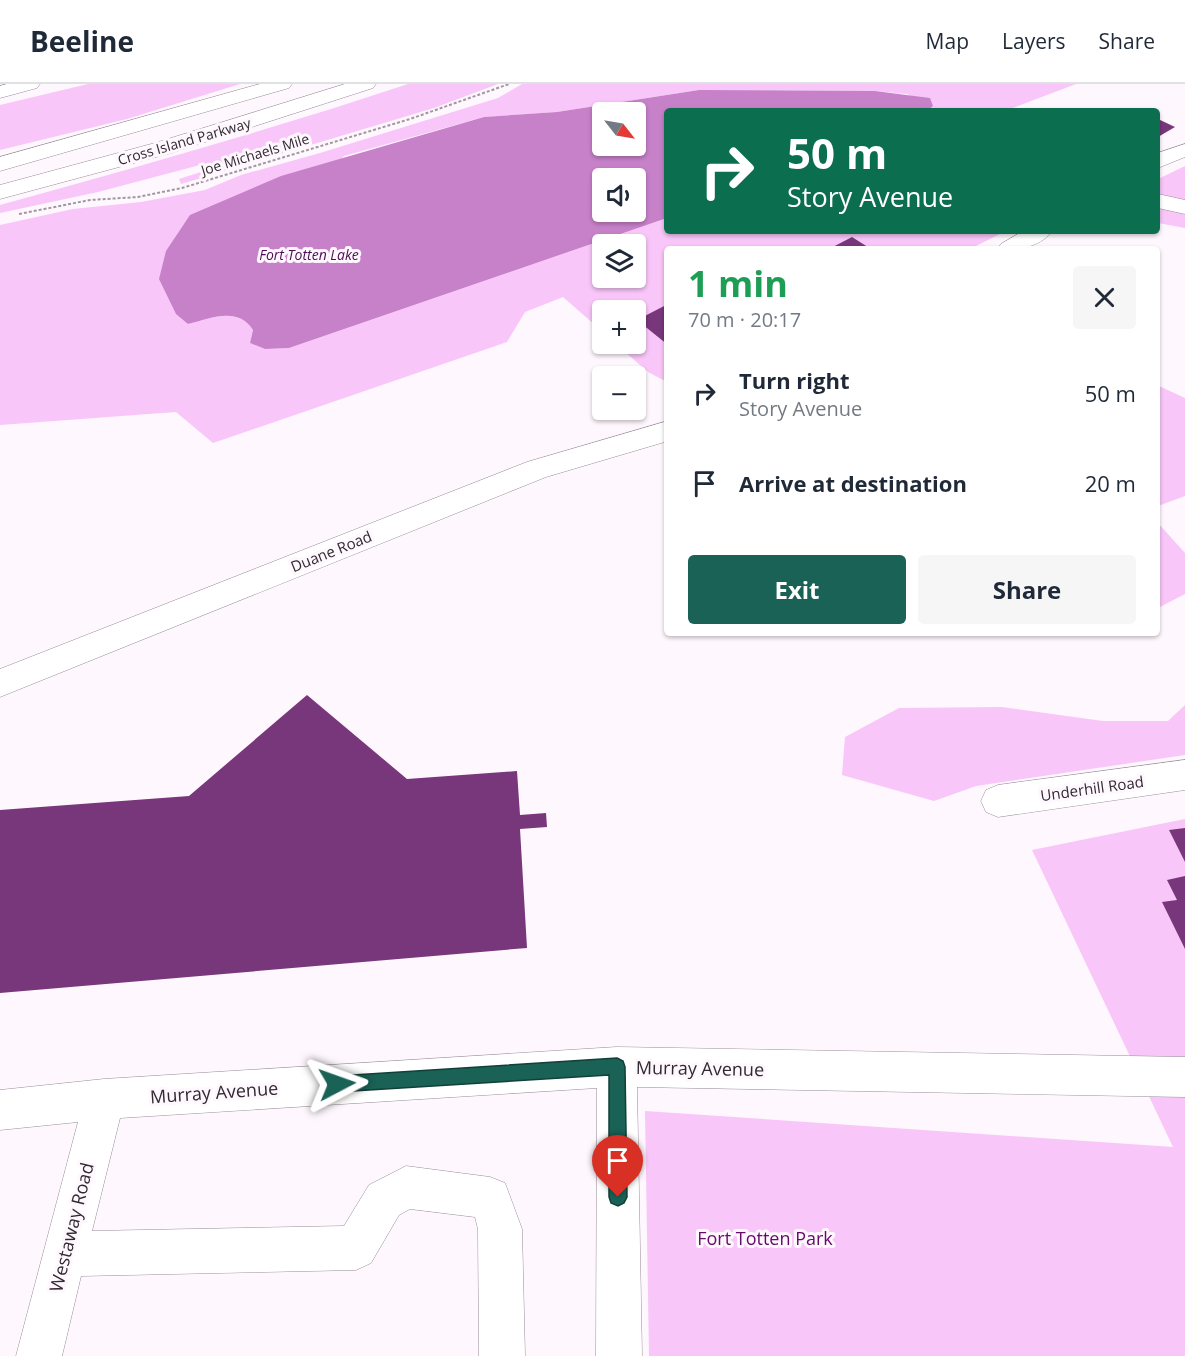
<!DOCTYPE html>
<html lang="en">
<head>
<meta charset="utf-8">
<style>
  body { margin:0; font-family:"Open Sans",sans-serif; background:#f6f6f7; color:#1f2937; height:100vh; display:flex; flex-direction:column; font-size:22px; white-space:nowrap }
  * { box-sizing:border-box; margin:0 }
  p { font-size:20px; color:#747a83 }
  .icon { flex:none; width:33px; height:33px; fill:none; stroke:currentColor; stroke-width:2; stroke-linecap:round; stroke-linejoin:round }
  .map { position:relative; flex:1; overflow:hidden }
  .panel { position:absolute; left:664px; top:162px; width:496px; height:390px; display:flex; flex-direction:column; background:#fff; border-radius:6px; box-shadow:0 2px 4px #0004 }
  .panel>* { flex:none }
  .top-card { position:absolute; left:664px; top:24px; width:496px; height:126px; border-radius:6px; box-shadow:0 2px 4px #0004; background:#0b6e4f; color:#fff; overflow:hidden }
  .needle { width:39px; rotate:121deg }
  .controls { position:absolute; left:592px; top:18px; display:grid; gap:12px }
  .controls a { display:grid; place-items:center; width:54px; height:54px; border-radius:6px; background:#fff; box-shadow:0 2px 4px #0004; font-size:30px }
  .pin { position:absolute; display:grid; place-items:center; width:51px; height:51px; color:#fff; margin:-62px -26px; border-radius:50% 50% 50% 0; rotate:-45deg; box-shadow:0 0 6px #0007 }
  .pin .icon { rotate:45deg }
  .me { position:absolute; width:66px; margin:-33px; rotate:86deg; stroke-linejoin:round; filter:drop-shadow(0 0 4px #0008) }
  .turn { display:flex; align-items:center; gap:21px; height:126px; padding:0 24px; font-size:27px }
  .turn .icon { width:78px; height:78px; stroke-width:2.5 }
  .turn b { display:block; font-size:42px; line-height:51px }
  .round { display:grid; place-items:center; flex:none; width:63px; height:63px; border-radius:6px; background:#f6f6f7 }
  .summary { display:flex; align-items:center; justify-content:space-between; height:102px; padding:0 24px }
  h1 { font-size:36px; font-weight:700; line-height:45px; color:#1e9e55 }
  .action { display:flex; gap:12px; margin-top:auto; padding:12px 24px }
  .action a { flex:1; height:69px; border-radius:6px; background:#1a6256; color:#fff; font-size:24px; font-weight:700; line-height:69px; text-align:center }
  .action a+a { background:#f6f6f7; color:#1f2937 }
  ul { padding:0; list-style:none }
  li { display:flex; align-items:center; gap:18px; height:90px; padding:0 24px }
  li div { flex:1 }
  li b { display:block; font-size:22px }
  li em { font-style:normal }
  header { display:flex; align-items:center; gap:36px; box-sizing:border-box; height:84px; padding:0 30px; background:#fff; border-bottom:2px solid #e0e1e3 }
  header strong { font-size:28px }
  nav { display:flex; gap:33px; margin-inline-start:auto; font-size:21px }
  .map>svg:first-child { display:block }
</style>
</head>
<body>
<header>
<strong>Beeline</strong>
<nav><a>Map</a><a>Layers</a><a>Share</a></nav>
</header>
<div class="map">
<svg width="1185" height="1272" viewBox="0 0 1185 1272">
  <rect width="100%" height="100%" fill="#fef7fe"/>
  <path fill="#f8c6f8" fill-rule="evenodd" d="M88 0H240L127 35 0 66V21Z
    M408 0H498L434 24 181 100 179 95 204 87 200 81 98 108 0 129V121C137 83 273 45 408 0Z
    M522 0H1076L1005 27H927L933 22 907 10 875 7 699 6 557 28 484 33 344 72 188 240C211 234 238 222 253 246L250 259 265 265 289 264 667 134 668 147H1006L970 165H668L667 298 648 288 616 260H636V226H603V248L563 213 525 228 507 258 213 359 176 328 0 341V141L73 125 141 118 205 106 241 91 320 69 498 14ZM603 160H636V194H603Z
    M1185 82V144L1158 139V95Z
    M1159 302 1185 314V412L1158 422Z
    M1158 439 1185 469V510L1158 524Z
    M1185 621V671L976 702 934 717 842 691 845 653 899 624 1002 623 1103 637H1168Z
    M1185 735V1272H649L645 1027 1173 1063 1032 766Z"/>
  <path fill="#c781c9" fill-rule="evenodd" d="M699 6 875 7 930 14 933 22 927 27H668L667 134 289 264 265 265 250 259 253 246C238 222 211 234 188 240L176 230 159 195 166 167 190 131 281 92 484 33 557 28ZM603 28H636V62H603ZM603 94H636V128H603Z"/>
  <path fill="#78377b" d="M1158 35 1175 43 1158 53Z
    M852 153 871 165H829Z
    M668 220V261L637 236Z
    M307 611 407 695 517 687 520 731 546 729 547 743 520 745 527 864 0 909V726L189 712Z
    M1185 744V778L1169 746Z
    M1185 792V865L1162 818 1177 816 1167 796Z"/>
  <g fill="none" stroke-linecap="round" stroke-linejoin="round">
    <defs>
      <path id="minor" d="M7 0H40L37 4 0 14V2Z
        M1185 60V73L1158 84V69Z
        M1158 110 1185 116V130L1158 124Z
        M1023 147H1052C1039 165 1017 165 997 165L1001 160Z
        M668 337V357L546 393 0 613V585L527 378Z
        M1185 676V706L998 733 986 728 981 717 986 706 998 701Z
        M617 963 1185 973V1013L637 1003 642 1272H596L597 1004 120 1034 92 1147 344 1142 369 1101 406 1082 490 1093 505 1099 522 1145 525 1272H479L478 1145 475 1133 410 1125 399 1131 371 1179 356 1186 81 1192 62 1272H16L78 1038 0 1046V1006L104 995Z"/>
      <path id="highway" d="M260 0H292L289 4 0 87V73Z
        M345 0H376L373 4 171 69 0 115V101L155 59Z"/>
    </defs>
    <use href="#minor" stroke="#988d98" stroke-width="1"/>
    <use href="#highway" stroke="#988d98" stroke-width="1"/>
    <path stroke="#9f999f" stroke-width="2" stroke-dasharray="3 2" stroke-linecap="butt" d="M19 130 90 116 138 113 182 104 410 35 509 0"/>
    <use href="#minor" fill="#fff" fill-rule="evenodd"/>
    <use href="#highway" fill="#fff" fill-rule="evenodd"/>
  </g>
  <path fill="#1a6256" stroke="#114038" stroke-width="1.5" d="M617 974 623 977 625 983 627 1113 624 1119 618 1122 611 1119 609 1113V991L337 1008 331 1006 329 1000 331 994 337 992Z"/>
  <g text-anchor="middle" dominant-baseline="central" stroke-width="6" stroke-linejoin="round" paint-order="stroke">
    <g font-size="14" fill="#302b30" stroke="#fef7fe">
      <text transform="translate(184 57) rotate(-16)">Cross Island Parkway</text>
      <text transform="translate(255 70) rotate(-17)">Joe Michaels Mile</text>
    </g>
    <g font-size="14" font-style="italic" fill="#4e0d52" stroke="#fef7fe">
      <text x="309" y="170">Fort Totten Lake</text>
    </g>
    <g font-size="15" fill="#302b30" stroke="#fef7fe">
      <text transform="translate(331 467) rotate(-22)">Duane Road</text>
      <text transform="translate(1092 704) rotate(-8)">Underhill Road</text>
    </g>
    <g font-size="18" fill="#302b30" stroke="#fef7fe">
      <text transform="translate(700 984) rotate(1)">Murray Avenue</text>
      <text transform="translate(214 1008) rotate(-4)">Murray Avenue</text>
      <text transform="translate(71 1143) rotate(-76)">Westaway Road</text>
    </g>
    <g font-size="18" fill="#640b69" stroke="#fef7fe">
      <text x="765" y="1154">Fort Totten Park</text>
    </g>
  </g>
</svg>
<div class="controls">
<a><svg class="needle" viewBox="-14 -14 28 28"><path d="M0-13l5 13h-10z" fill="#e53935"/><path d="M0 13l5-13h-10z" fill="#747a83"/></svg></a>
<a><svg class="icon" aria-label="sound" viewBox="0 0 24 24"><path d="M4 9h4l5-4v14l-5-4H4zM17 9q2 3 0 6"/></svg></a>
<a><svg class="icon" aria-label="layers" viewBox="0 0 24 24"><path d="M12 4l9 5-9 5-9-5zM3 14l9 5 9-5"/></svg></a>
<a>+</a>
<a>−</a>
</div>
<div class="pin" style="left:618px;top:1113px;background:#d93025"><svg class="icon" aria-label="arrive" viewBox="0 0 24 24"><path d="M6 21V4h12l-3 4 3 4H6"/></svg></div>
<svg class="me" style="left:337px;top:1000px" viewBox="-20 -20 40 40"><path d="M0-17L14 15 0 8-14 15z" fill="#1a6256" stroke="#fff" stroke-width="4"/></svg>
<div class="top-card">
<div class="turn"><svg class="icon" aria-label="right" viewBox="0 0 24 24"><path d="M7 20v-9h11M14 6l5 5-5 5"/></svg><div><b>50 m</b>Story Avenue</div></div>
</div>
<section class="panel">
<div class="summary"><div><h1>1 min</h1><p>70 m · 20:17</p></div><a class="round"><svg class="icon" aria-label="close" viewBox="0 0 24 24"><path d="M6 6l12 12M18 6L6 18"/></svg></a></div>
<ul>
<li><svg class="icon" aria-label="right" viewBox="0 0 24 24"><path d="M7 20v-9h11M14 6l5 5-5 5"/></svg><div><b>Turn right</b><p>Story Avenue</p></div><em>50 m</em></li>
<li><svg class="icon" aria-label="arrive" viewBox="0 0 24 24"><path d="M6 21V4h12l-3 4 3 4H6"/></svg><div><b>Arrive at destination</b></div><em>20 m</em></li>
</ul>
<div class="action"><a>Exit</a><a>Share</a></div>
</section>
</div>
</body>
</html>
